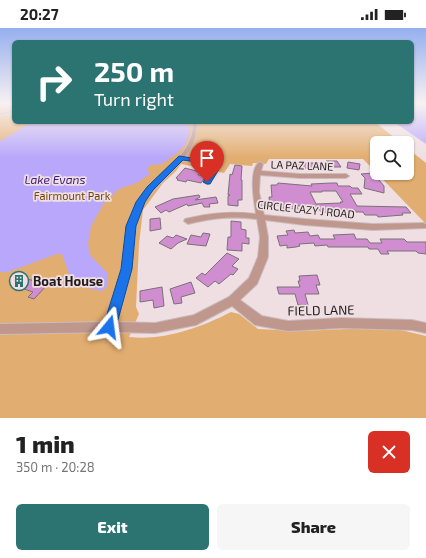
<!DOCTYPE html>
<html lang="en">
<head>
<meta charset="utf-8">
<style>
  body { margin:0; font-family:"Exo 2",sans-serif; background:#f6f6f6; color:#222; height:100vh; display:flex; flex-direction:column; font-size:15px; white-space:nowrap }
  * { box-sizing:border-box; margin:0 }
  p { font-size:13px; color:#767676 }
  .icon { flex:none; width:22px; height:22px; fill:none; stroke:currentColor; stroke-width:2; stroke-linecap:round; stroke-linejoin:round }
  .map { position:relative; height:390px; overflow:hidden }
  .details { display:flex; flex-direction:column; background:#fff; flex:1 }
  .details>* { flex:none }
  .guide { position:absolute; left:12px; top:12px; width:402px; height:84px; border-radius:6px; box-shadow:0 1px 3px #0004; background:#2b7471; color:#fff; overflow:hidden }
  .controls { position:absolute; left:370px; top:108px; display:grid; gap:8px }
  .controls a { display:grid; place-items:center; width:44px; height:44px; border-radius:6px; background:#fff; box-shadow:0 1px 3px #0004; font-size:20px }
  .pin { position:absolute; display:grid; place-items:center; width:34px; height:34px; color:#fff; margin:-41px -17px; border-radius:50% 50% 50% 0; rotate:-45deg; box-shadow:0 0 4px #0007 }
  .pin .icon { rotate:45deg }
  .me { position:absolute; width:44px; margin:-22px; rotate:16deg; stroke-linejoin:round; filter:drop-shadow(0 0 3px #0008) }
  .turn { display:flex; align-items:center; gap:14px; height:84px; padding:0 16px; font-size:18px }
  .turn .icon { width:52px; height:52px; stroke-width:2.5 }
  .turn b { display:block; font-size:28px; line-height:34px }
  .round { display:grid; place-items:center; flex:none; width:42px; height:42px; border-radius:6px; background:#f6f6f6 }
  .overview { display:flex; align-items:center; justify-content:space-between; height:68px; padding:0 16px }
  h1 { font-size:24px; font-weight:800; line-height:30px }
  .cta { display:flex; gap:8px; margin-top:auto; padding:8px 16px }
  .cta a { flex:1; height:46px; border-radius:6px; background:#2b7471; color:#fff; font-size:16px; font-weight:800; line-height:46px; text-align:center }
  .cta a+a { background:#f6f6f6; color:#222 }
  .status { display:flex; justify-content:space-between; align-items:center; height:28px; padding:0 20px; background:#fff; direction:ltr }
  .status svg { height:11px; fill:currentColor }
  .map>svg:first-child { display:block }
</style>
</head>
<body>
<div class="status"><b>20:27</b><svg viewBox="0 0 49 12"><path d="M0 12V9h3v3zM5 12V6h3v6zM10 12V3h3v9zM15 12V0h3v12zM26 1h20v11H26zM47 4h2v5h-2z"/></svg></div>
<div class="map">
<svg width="426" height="390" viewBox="0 0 426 390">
  <rect width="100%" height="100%" fill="#efdfe3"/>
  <path fill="#e2ad70" d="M7 76H14V94H375L401 115H377V145H407V120L426 135V196L363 131H269L266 136 253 135 252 138 230 136 224 145 181 136 176 143 163 155 143 182 139 216 136 279 139 286 129 309C163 313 200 300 231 284L239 286 258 301 302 303 388 299 426 308V390H0V77Z"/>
  <path fill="#b8a7fa" d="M412 76H426V116L394 94H412Z
    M33 94H188C192 112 184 121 169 131 167 132 164 135 161 136 157 137 153 136 149 138L147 143 151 145 137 155 119 161 104 175 91 198 88 216 90 227 108 246V257L102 263 73 257 62 226H57L8 244H0V113Z"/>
  <path fill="#d08ed0" stroke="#7a7079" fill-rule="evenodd" d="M326 133H337L341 139H330Z
    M348 134 360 136 359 142 347 140Z
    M297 135H325L329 141 299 140Z
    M235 137 242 138 241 152H242V172H238V178L228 177V168L230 167H228L230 146 232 147Z
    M185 140 200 144 198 147 206 148 201 155 187 152 186 154 177 152 178 151 176 150Z
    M373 145 384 158V165L364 160 365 150 361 146Z
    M278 155 312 158 311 156 331 155H337L338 158H350L352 160H358L362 166H350L357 178 406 179 411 185H402L403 187 378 189 377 187H365L363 184H356L355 182H339L341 185H333L321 184 320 182 311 181 310 178H297L298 181 280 180 279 177H270L269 169H272L271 157H277ZM322 163H336L343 174H340L341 175 316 176 310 164H322Z
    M199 167 200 169 195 172 216 169 218 175 209 176 210 179H204L202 175 188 178 187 176 169 184 166 182 161 185 155 179 173 171Z
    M160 190 161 201 150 203V191Z
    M231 193 241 194V201L246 202V210H249V216L242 215V223L227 222 228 209H231Z
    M294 202 295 205 308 204 310 208 318 207 320 211H335L333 207 354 206 356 211H367L370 215H382L380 211H404L407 214H426V226L418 225 416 223H387L389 226H381L378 221H369L368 219H328L327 217 315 218 314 215 299 216 300 218 296 219 287 220V217L280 218 277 208 288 207 286 203Z
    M203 205 210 206 206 218 187 216 191 207 201 209Z
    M176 207 187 211 178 215 171 221 159 215 167 208 173 210Z
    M227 225 239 231 232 238 238 241 233 247 231 246 219 256 215 253 208 259 196 250 202 245 205 247Z
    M317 247 320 257H316L319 266H305L308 277H298L295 266H279L277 259H300L298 253H300L299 248Z
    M20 249 27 251 48 256 34 271 28 269 33 264 12 257Z
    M191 254 195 265 181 269 182 275 174 276 170 261Z
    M162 259 164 278 154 280 153 272 140 274V263Z"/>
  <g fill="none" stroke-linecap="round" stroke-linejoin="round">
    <defs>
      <path id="minor" d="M14 82V84L0 87V85Z
        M193 94H197C197 108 193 118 185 129L219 134 222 136 209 155 207 156 204 154 215 137 182 132 145 172C133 195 134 221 130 245 127 262 121 278 116 294L155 295 194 287 229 269 249 250 258 229 260 209 257 191C230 188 214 190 188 196L184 193 185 191C210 185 230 183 256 186 254 174 248 140 260 134L263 136 261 143 300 146H346L349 148 346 150H300L260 147 259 164 264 187 305 191 373 196 423 195 426 196V200L373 202 305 197 265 192 268 209V229L257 256 240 272 262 288 288 293 341 290 412 292 426 295V305L412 302 341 300 288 303 255 297 232 278 196 297 155 305 109 304 0 306V296L105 294C110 278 116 263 120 247 125 224 124 198 135 178 149 152 184 135 192 106 193 102 192 98 193 94Z"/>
    </defs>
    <use href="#minor" stroke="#cabcbf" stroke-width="2"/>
    <use href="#minor" fill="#c0978c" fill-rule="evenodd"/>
  </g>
  <linearGradient id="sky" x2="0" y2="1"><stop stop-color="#95afef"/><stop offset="0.58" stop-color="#f8f1f2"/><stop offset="1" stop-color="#f8f1f2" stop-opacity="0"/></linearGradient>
  <rect width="426" height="130" fill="url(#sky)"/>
  <path fill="#1a73e8" stroke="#114b97" d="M179 128 219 134 222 136 210 156H207L203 154 215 137 183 132 153 162 145 174 136 198 132 241 116 299 114 303 109 305 105 303 103 299 121 241 126 198 136 174 147 159Z"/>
  <defs>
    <symbol id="building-ring" viewBox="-11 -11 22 22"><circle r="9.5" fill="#efdfe3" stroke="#2b7471" stroke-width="1.5"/><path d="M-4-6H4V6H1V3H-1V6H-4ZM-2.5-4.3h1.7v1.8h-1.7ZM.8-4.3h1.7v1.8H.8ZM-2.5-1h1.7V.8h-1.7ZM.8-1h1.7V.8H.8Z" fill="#2b7471"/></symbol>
  </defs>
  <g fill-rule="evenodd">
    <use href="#building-ring" x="8" y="242" width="22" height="22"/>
  </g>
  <g text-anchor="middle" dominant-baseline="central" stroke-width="3.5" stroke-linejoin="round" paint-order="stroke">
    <g font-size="11" fill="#221c1d" stroke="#efdfe3">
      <text transform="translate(302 137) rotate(2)">LA PAZ LANE</text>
      <text transform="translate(306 181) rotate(6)">CIRCLE LAZY J ROAD</text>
    </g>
    <g font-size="11" fill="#6f460b" stroke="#efdfe3">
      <text x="72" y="167">Fairmount Park</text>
    </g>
    <g font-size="12" font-style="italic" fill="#3d1b79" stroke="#efdfe3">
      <text x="55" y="151">Lake Evans</text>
    </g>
    <g font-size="13" font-weight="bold" fill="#221c1d" stroke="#efdfe3" text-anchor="start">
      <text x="33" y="253">Boat House</text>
    </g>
    <g font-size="13" fill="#221c1d" stroke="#efdfe3">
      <text transform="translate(321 282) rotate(-1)">FIELD LANE</text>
    </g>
  </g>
</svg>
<div class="controls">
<a><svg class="icon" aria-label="search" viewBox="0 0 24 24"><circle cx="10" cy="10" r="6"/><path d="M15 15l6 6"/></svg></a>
</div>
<div class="pin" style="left:207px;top:154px;background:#d93025"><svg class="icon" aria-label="arrive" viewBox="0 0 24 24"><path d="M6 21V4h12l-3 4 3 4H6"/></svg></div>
<svg class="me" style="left:109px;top:299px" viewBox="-20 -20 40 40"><path d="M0-17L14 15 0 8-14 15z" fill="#1a73e8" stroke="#fff" stroke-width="4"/></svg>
<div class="guide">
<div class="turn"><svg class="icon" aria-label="right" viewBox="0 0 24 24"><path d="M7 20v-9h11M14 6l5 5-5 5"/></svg><div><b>250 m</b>Turn right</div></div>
</div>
</div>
<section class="details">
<div class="overview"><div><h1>1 min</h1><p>350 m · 20:28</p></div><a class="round" style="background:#d93025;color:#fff"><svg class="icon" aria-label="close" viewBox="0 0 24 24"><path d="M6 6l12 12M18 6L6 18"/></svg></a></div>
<div class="cta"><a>Exit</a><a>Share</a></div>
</section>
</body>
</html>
